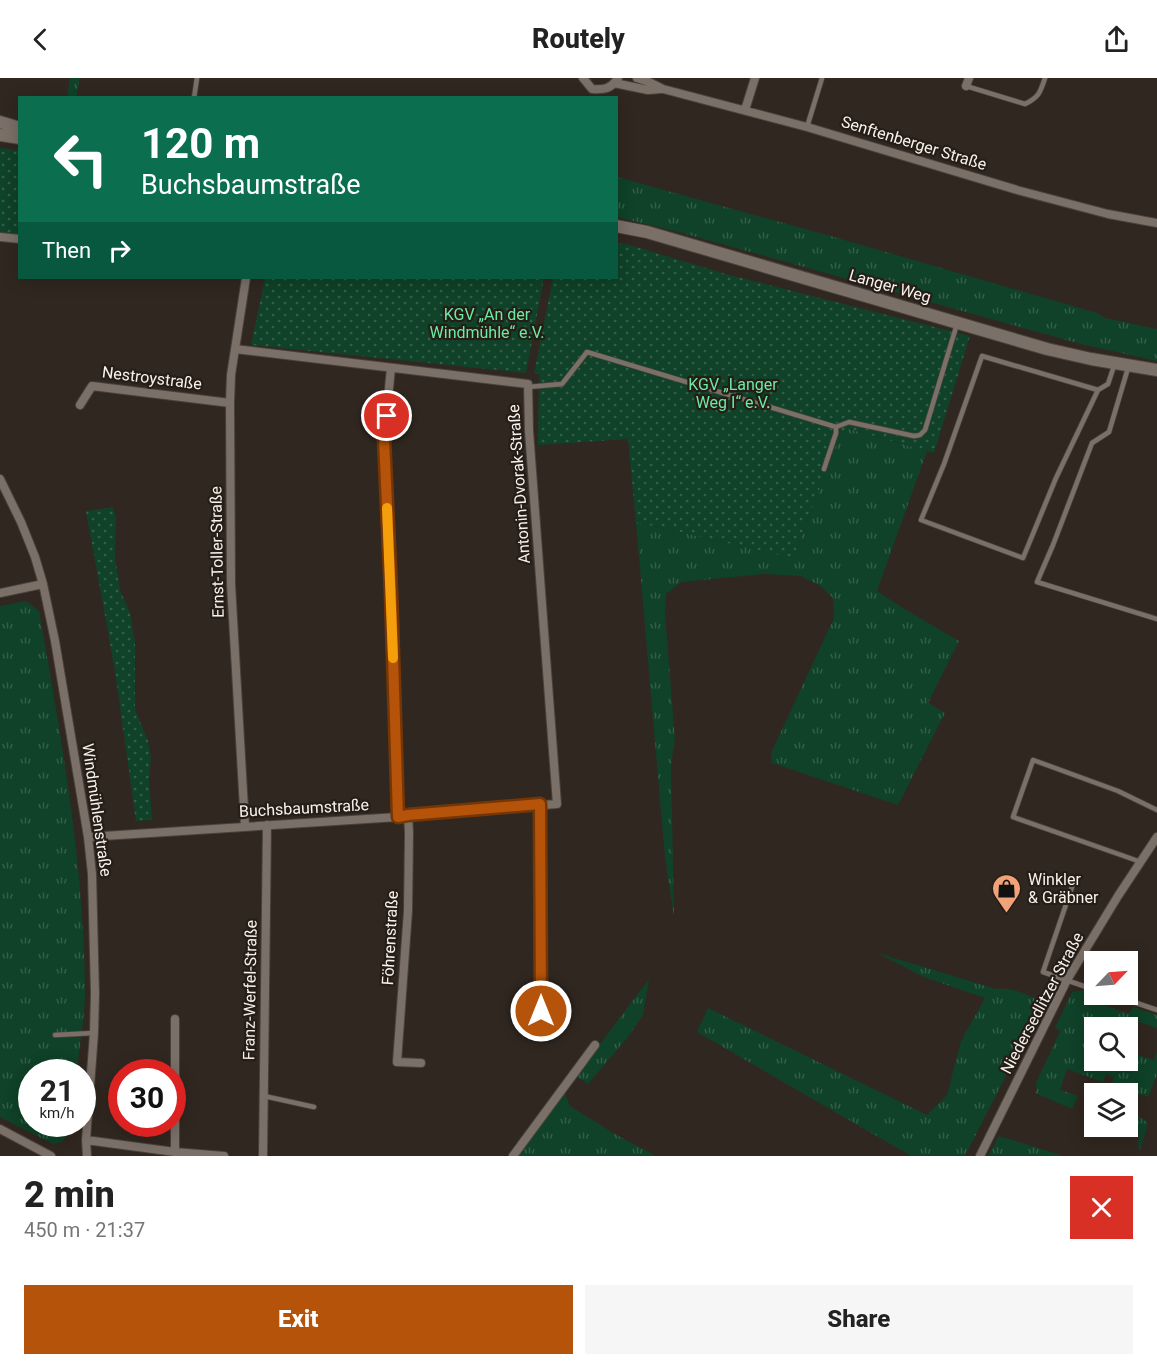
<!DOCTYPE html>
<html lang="en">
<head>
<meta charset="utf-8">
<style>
  body { margin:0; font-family:Roboto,sans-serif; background:#f6f6f6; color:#222; height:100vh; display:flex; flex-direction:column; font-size:22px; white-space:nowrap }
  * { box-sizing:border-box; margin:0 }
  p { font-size:20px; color:#767676 }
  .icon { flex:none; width:33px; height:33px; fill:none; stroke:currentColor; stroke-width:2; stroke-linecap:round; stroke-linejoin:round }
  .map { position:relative; height:1078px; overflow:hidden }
  .panel { display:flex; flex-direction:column; background:#fff; flex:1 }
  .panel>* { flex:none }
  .banner { position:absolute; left:18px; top:18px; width:600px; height:183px; border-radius:0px; box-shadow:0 3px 15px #0003; background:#0b6e4f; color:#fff; overflow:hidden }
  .needle { width:39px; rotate:65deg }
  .controls { position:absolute; left:1084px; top:873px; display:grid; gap:12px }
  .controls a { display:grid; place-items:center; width:54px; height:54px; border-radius:0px; background:#fff; box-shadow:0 3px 15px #0003; font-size:30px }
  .speed { position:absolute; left:18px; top:981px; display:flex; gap:12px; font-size:30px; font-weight:700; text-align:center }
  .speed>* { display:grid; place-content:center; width:78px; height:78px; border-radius:50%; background:#fff; box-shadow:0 3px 15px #0003; line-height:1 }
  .speed small { font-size:15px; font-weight:400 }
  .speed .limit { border:9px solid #d22; background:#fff; color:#111 }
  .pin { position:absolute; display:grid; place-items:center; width:51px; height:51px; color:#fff; margin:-26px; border:3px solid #fff; border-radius:50%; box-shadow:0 2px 6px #0007 }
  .me { position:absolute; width:66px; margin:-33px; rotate:0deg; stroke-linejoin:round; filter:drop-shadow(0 0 4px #0008) }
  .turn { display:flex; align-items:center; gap:21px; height:126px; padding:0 24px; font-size:27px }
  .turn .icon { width:78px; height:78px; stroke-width:2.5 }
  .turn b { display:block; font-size:42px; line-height:51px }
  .then { display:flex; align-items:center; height:57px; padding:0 24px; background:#0003; gap:12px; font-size:22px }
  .round { display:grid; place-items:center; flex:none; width:63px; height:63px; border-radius:0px; background:#f6f6f6 }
  .overview { display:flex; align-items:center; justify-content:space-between; height:102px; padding:0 24px }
  h1 { font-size:36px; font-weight:800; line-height:45px }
  .cta { display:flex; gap:12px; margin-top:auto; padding:12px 24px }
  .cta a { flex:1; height:69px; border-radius:0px; background:#b45309; color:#fff; font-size:24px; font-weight:800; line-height:69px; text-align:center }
  .cta a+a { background:#f6f6f6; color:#222 }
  header { display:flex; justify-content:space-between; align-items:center; height:78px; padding:0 24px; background:#fff; font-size:27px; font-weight:800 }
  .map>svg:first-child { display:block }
</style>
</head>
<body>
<header><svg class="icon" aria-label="back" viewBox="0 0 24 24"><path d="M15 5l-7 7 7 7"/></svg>Routely<svg class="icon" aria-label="share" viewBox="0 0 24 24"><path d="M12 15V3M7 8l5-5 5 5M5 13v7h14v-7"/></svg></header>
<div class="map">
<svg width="1157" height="1078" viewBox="0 0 1157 1078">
  <defs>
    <pattern id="grass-tufts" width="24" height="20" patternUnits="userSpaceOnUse" patternTransform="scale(1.5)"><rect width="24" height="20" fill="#0f4228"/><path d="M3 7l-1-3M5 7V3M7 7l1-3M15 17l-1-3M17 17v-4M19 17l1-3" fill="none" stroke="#335e48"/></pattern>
    <pattern id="garden-dots" width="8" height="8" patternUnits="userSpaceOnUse" patternTransform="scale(1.5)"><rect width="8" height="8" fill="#0f4228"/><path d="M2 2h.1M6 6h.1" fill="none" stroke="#335e48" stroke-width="1.8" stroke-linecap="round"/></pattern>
  </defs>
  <rect width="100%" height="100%" fill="#302720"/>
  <path fill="url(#grass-tufts)" d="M70 0H80L76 19H67Z
    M617 99 834 159 1097 235 1105 240 1157 251V283L1081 266 675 153 617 139Z
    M849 351 927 373 877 513 906 532 959 563 928 625 945 635 898 727 772 685 771 675 834 540 833 520 819 507 800 498 764 496 681 504 666 516 665 536 675 661 671 687 674 839 665 779 636 444 793 480 841 354Z
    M26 523 39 533C61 658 84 785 85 913 85 939 79 968 77 994H32V1046H71L70 1053 62 1064 53 1066 0 1039V528Z
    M877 875 996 911C1014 909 1028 917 1043 925L965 1078H911L697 954 708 930 927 1037 947 1017 961 963 985 920 924 899Z
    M649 901 643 937 628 959 588 1006 576 998Z
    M1084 912 1108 920 1107 928 1129 936 1133 929 1157 937V950L1124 939 1120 949 1095 950V982H1128V974L1154 982 1157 974V997L1148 1019 1112 1006 1114 999 1106 996 1103 1004 1067 991 1060 1012 1078 1018 1072 1031 1035 1015 1037 1013 1036 1005 1060 953 1055 950 1072 914Z
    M564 1013 570 1028 613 1055 656 1078H516Z
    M1128 1035 1141 1040 1148 1045 1140 1073 1138 1068 1139 1055 1127 1057 1116 1053V1049L1128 1048Z
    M999 1058 1064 1078H988Z"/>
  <path fill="url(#garden-dots)" d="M0 70 19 72V157L0 155Z
    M617 165 630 167 729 197 970 258 934 375 850 351 841 354 793 480 636 444 628 361 538 367 539 296H534L553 200H616Z
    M265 200H544L526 295 251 267Z
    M113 429 116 440 115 479 120 512 130 535 135 565V631L148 663 151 680 149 702 152 742 136 743 115 593 86 433Z"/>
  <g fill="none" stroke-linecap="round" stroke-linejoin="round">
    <defs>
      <path id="lane" d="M966 8 1025 26C1039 19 1040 15 1045 0
        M194 20 197 0
        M807 49 822 0
        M1128 290 1109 354 1092 365 1053 467 1037 504 1157 541
        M528 309 562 306 587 274 836 349V355L824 391
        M1098 312 982 278 944 386 921 442 1023 480 1056 400 1098 312 1108 306 1114 288
        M836 349 849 344 914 358 920 357 925 352 957 246
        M1141 784 1013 739 1033 682 1118 713 1157 732
        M1073 806 1043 894 1095 912
        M1110 916 1157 932
        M55 957 94 955
        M264 1018 314 1029"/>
      <path id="street" d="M583 0 592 11C604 12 611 11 618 0
        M637 0 649 4 663 11 807 49 1017 112 1108 136 1157 145
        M614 5 648 12 661 11
        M966 8 969 0
        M745 32 755 0
        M0 159 20 161
        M391 290 384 361 391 515 398 739
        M80 327 92 308 230 325
        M0 401 21 444 35 479 43 506 55 563 88 759 92 796 95 916 94 955 86 1062 87 1078
        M0 515 43 506
        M408 737 409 755 408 833 397 984 421 985
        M245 748 231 506 230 325 231 297 246 200
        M88 759 398 739 408 737 557 726 529 353 528 306 235 271
        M538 937 541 933 540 726
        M0 1051 51 1078
        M86 1062 175 1074 224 1078
        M175 1074V941
        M263 1078 267 747
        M513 1078 595 967
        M980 1078 1067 902 1118 818 1157 759"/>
      <path id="secondary" d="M0 44 20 50
        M0 57 20 60
        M616 148 647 154 1047 271 1091 281 1157 292"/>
    </defs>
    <use href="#lane" stroke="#49423b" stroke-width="6"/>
    <use href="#street" stroke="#49423b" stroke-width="10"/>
    <use href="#secondary" stroke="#49423b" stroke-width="14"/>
    <use href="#lane" stroke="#7b7068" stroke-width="4.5"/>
    <use href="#street" stroke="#7b7068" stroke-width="8"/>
    <use href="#secondary" stroke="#7b7068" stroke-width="12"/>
  </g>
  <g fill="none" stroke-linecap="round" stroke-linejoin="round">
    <defs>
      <path id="route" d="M387 338 384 361 391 514 398 739 408 737 540 726 541 933"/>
    </defs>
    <use href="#route" stroke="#753606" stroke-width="15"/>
    <use href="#route" stroke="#b45309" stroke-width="10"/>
    <path stroke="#f59e0b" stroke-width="10" d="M387 430 393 580"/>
  </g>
  <defs>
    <symbol id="shop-pin" viewBox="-11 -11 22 30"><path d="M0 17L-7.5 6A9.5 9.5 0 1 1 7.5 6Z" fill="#f0a278" stroke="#261d17"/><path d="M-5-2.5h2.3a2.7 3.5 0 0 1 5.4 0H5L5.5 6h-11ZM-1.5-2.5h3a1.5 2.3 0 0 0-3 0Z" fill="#111"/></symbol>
  </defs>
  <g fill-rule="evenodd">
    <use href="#shop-pin" x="990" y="794" width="33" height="45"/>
  </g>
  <g text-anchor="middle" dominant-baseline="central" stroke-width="4.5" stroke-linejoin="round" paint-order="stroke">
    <g font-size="16" fill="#f8f2ed" stroke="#261d17">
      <text transform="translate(914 65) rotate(17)">Senftenberger Straße</text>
      <text transform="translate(890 208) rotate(16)">Langer Weg</text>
      <text transform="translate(152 300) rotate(7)">Nestroystraße</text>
      <text transform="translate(519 406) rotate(-94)">Antonin-Dvorak-Straße</text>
      <text transform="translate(217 474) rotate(-91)">Ernst-Toller-Straße</text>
      <text transform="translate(304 730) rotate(-3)">Buchsbaumstraße</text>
      <text transform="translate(97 732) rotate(82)">Windmühlenstraße</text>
      <text transform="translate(390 860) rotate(-87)">Föhrenstraße</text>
      <text transform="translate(250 912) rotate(-89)">Franz-Werfel-Straße</text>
      <text transform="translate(1042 925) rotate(-62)">Niedersedlitzer Straße</text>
    </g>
    <g font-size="16" fill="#68eda3" stroke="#261d17">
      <text x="487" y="236">KGV „An der<tspan x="487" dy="18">Windmühle“ e.V.</tspan></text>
      <text x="733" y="306">KGV „Langer<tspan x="733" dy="18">Weg I“ e.V.</tspan></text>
    </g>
    <g font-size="16" fill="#f8f2ed" stroke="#261d17" text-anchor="start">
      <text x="1028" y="801">Winkler<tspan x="1028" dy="18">&amp; Gräbner</tspan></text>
    </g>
  </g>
</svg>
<div class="controls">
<a><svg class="needle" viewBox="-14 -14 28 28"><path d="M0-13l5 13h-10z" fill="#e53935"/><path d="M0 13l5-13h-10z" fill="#767676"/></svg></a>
<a><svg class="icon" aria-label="search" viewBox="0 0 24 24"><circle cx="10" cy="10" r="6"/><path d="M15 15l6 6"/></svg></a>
<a><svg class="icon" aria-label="layers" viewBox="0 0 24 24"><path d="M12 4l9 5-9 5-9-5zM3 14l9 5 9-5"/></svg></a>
</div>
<div class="speed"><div>21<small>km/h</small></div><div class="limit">30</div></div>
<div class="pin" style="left:387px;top:338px;background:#d93025"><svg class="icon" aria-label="arrive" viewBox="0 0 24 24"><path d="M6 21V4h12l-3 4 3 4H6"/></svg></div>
<svg class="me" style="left:541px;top:933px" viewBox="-20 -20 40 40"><circle r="17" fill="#b45309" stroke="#fff" stroke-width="3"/><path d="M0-11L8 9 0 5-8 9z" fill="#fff"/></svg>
<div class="banner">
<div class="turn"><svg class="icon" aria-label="left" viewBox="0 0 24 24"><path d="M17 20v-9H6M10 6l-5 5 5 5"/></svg><div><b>120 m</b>Buchsbaumstraße</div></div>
<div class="then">Then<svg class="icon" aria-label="right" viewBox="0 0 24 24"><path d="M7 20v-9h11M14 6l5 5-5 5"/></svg></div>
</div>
</div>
<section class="panel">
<div class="overview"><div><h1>2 min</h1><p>450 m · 21:37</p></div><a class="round" style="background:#d93025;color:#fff"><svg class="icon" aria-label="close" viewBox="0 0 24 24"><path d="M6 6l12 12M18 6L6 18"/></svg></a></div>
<div class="cta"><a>Exit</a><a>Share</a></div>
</section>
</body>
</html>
